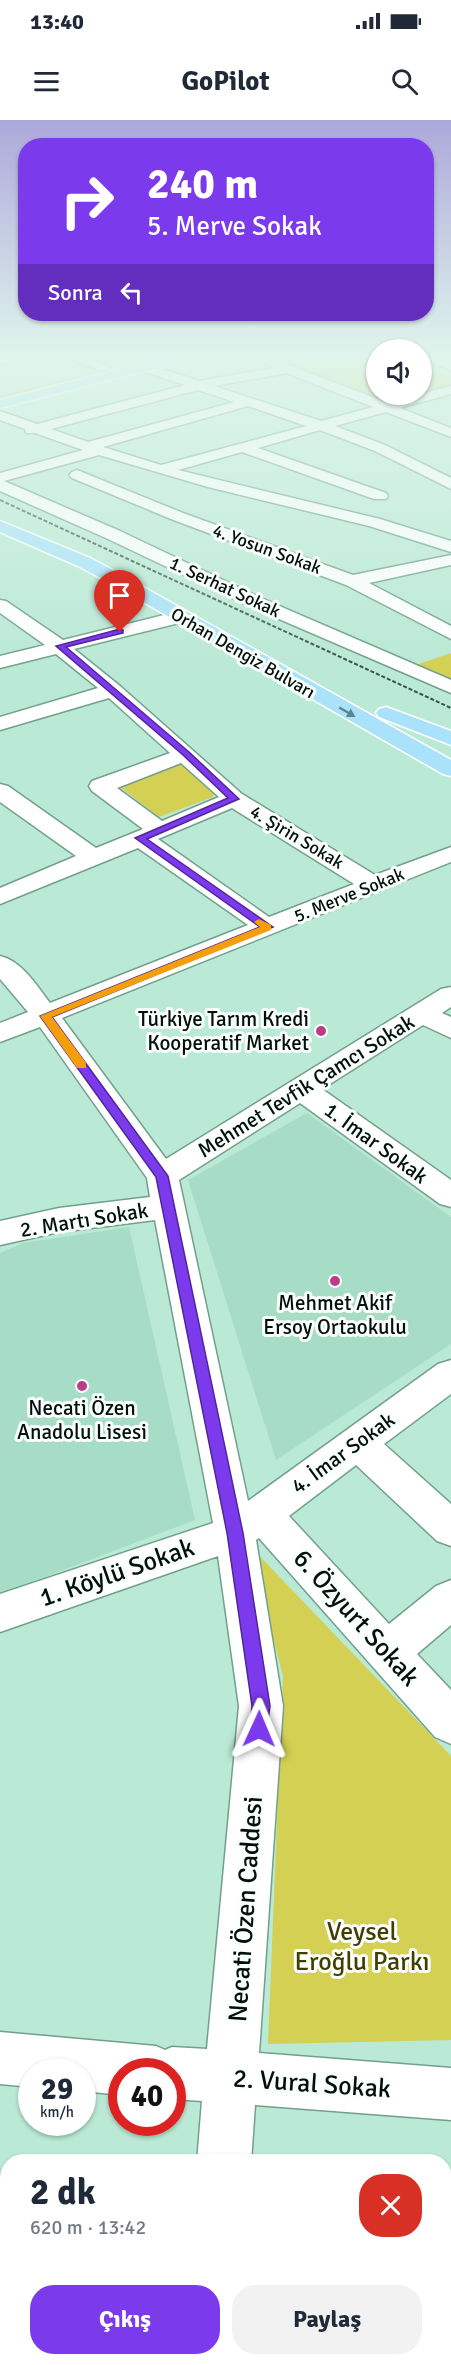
<!DOCTYPE html>
<html lang="tr">
<head>
<meta charset="utf-8">
<style>
  body { margin:0; font-family:Signika,sans-serif; background:#f2f2f3; color:#1f2937; height:100vh; display:flex; flex-direction:column; font-size:22px; white-space:nowrap }
  * { box-sizing:border-box; margin:0 }
  p { font-size:20px; color:#747a83 }
  .icon { flex:none; width:33px; height:33px; fill:none; stroke:currentColor; stroke-width:2; stroke-linecap:round; stroke-linejoin:round }
  .map { position:relative; flex:1; overflow:hidden }
  .side { position:absolute; left:0px; top:2034px; width:452px; height:212px; display:flex; flex-direction:column; background:#fff; border-radius:24px 24px 0 0; box-shadow:0 2px 4px #0004 }
  .side>* { flex:none }
  .banner { position:absolute; left:18px; top:18px; width:416px; height:183px; border-radius:24px; box-shadow:0 2px 4px #0004; background:#7c3aed; color:#fff; overflow:hidden }
  .buttons { position:absolute; left:366px; top:219px; display:grid; gap:12px }
  .buttons a { display:grid; place-items:center; width:66px; height:66px; border-radius:50%; background:#fff; box-shadow:0 2px 4px #0004; font-size:30px }
  .speed { position:absolute; left:18px; top:1938px; display:flex; gap:12px; font-size:30px; font-weight:700; text-align:center }
  .speed>* { display:grid; place-content:center; width:78px; height:78px; border-radius:50%; background:#fff; box-shadow:0 2px 4px #0004; line-height:1 }
  .speed small { font-size:15px; font-weight:400 }
  .speed .limit { border:9px solid #d22; background:#fff; color:#111 }
  .pin { position:absolute; display:grid; place-items:center; width:51px; height:51px; color:#fff; margin:-62px -26px; border-radius:50% 50% 50% 0; rotate:-45deg; box-shadow:0 0 6px #0007 }
  .pin .icon { rotate:45deg }
  .me { position:absolute; width:66px; margin:-33px; rotate:1deg; stroke-linejoin:round; filter:drop-shadow(0 0 4px #0008) }
  .turn { display:flex; align-items:center; gap:21px; height:126px; padding:0 30px; font-size:27px }
  .turn .icon { width:78px; height:78px; stroke-width:2.5 }
  .turn b { display:block; font-size:42px; line-height:51px }
  .then { display:flex; align-items:center; height:57px; padding:0 30px; background:#0003; gap:12px; font-size:22px }
  .round { display:grid; place-items:center; flex:none; width:63px; height:63px; border-radius:24px; background:#f2f2f3 }
  .overview { display:flex; align-items:center; justify-content:space-between; height:102px; padding:0 30px }
  h1 { font-size:36px; font-weight:700; line-height:45px }
  .action { display:flex; gap:12px; margin-top:auto; padding:12px 30px }
  .action a { flex:1; height:69px; border-radius:24px; background:#7c3aed; color:#fff; font-size:24px; font-weight:700; line-height:69px; text-align:center }
  .action a+a { background:#f2f2f3; color:#1f2937 }
  .status { display:flex; justify-content:space-between; align-items:center; height:42px; padding:0 30px; background:#fff; direction:ltr }
  .status svg { height:16px; fill:currentColor }
  header { display:flex; justify-content:space-between; align-items:center; height:78px; padding:0 30px; background:#fff; font-size:27px; font-weight:700 }
  .map>svg:first-child { display:block }
</style>
</head>
<body>
<div class="status"><b>13:40</b><svg viewBox="0 0 49 12"><path d="M0 12V9h3v3zM5 12V6h3v6zM10 12V3h3v9zM15 12V0h3v12zM26 1h20v11H26zM47 4h2v5h-2z"/></svg></div>
<header><svg class="icon" aria-label="menu" viewBox="0 0 24 24"><path d="M4 6h16M4 12h16M4 18h16"/></svg>GoPilot<svg class="icon" aria-label="search" viewBox="0 0 24 24"><circle cx="10" cy="10" r="6"/><path d="M15 15l6 6"/></svg></header>
<div class="map">
<svg width="451" height="2245" viewBox="0 0 451 2245">
  <rect width="100%" height="100%" fill="#bae9d5"/>
  <path fill="#a7ddc6" d="M307 993 451 1097V1224L276 1340 188 1060Z
    M129 1107 195 1400 0 1474V1133L23 1123Z"/>
  <path fill="#d3d053" d="M188 233H205L138 245 0 280V276L143 241Z
    M258 233H376V274H422V246L451 257V267L388 284Z
    M451 533V562L413 546Z
    M179 641 215 670 213 677 159 697 116 664Z
    M249 1425 451 1636V1920L268 1924 283 1556Z"/>
  <g fill="none" stroke-linecap="round" stroke-linejoin="round">
    <defs>
      <path id="minor" d="M12 233H36L0 244V236Z
        M57 233H76L109 247 107 250H99Z
        M422 233H429L451 242V250L422 239Z
        M268 237 388 283 451 266V274L400 288 451 308V317L386 292 335 306 385 325 451 358V369L375 331 320 310 258 328 386 373 388 376 386 379H374L242 332 178 350 380 399 451 421V432L369 406 208 367 99 335 4 361 120 411 263 479 451 560V573L251 487 108 419 0 371V353L83 330 35 313H26L25 309 0 300V291L37 304 185 265 139 250 137 247 139 244H147L199 261 274 248 262 241ZM287 253 373 287 321 301 214 266ZM198 270 234 282 88 322 51 309ZM248 286 306 306 161 345 103 327Z
        M77 350 183 393 353 455 451 435V445L369 463 451 506V519L346 465 171 399 72 358 69 355 72 352Z
        M0 480 6 481 63 520 180 491 187 493 189 497 187 501 74 529 120 566 242 674 375 755 451 727V742L62 898 166 1039 441 869 451 867V887L442 893 451 897V918L423 905 322 969 451 1060V1087L440 1084 300 983 179 1060 248 1381 438 1244 451 1240V1274L384 1324 451 1384V1426L437 1421 356 1345 289 1396 389 1504 436 1466 451 1460V1505L417 1534 451 1570V1624L435 1617 259 1418 256 1420 283 1586 259 1933 451 1948V2000L255 1985 251 2042H197L202 1981 172 1979V1952H122V1975L82 1971V1952H32V1967L0 1964V1912L156 1926 165 1930 172 1927 207 1929 239 1586 218 1436 0 1512V1474L213 1403 155 1100 59 1112 0 1125V1101L59 1088 150 1077 147 1058 40 907 0 922V903L28 892 0 859V836C22 841 37 866 50 883L248 805 138 728 0 784V768L76 736 0 682V664L8 666 96 728 143 709 92 671 89 666 92 661 170 633 109 578 0 610V597L98 568 56 534 0 548V536L45 525 0 493ZM181 643 219 677 162 701 117 668ZM232 688 354 764 269 797 158 719Z
        M176 2238H234V2245H174Z"/>
      <path id="major" d="M201 233H232L226 237 144 251 0 288V280L143 243Z
        M0 401 90 438 122 455 451 640V656L443 654 110 463 78 446 0 412Z
        M386 587 451 611V625L379 597 376 593 379 589Z"/>
    </defs>
    <use href="#minor" stroke="#739f8d" stroke-width="3"/>
    <use href="#major" stroke="#fff" stroke-width="3"/>
    <use href="#minor" fill="#fff" fill-rule="evenodd"/>
    <use href="#major" fill="#a9e2fa" fill-rule="evenodd"/>
    <path stroke="#3a5247" stroke-width="2" stroke-dasharray="4 2" stroke-linecap="butt" d="M0 380 451 588"/>
  </g>
  <defs><path id="oneway-solid" d="M-6-.8H1V-3.2L6.5 0L1 3.2V.8H-6Z" transform="scale(1.5)"/></defs>
  <use fill="#5e848e" href="#oneway-solid" transform="translate(347 592) rotate(30)"/>
  <linearGradient id="sky" x2="0" y2="1"><stop stop-color="#ada8db"/><stop offset="0.43" stop-color="#e0f5ec"/><stop offset="1" stop-color="#e0f5ec" stop-opacity="0"/></linearGradient>
  <rect width="451" height="548" fill="url(#sky)"/>
  <path fill="#7c3aed" stroke="#51269a" stroke-width="1.5" d="M120 509 123 510V513L66 527 189 632 239 679 147 719 273 807 52 897 168 1056 243 1413 270 1586 266 1616 259 1618 253 1616 250 1609 252 1586 227 1413 156 1057 40 896 260 807 135 718 228 678 183 635 56 526Z"/>
  <path fill="#f59e0b" d="M259 799 271 805V810L52 897 86 943V948H77L40 896 260 807 254 802Z"/>
  <g fill="#bc3c89" stroke="#fafefc" stroke-width="2">
    <circle cx="321" cy="911" r="6"/>
    <circle cx="335" cy="1161" r="6"/>
    <circle cx="82" cy="1266" r="6"/>
  </g>
  <g text-anchor="middle" dominant-baseline="central" stroke-width="6" stroke-linejoin="round" paint-order="stroke">
    <g font-size="18" fill="#02100a" stroke="#fafefc">
      <text transform="translate(267 429) rotate(20)">4. Yosun Sokak</text>
      <text transform="translate(225 467) rotate(25)">1. Serhat Sokak</text>
      <text transform="translate(243 533) rotate(30)">Orhan Dengiz Bulvarı</text>
      <text transform="translate(297 717) rotate(31)">4. Şirin Sokak</text>
      <text transform="translate(349 775) rotate(-22)">5. Merve Sokak</text>
    </g>
    <g font-size="21" fill="#02100a" stroke="#fafefc">
      <text x="309" y="899" text-anchor="end">Türkiye Tarım Kredi<tspan x="309" dy="24">Kooperatif Market</tspan></text>
      <text x="335" y="1183">Mehmet Akif<tspan x="335" dy="24">Ersoy Ortaokulu</tspan></text>
      <text x="82" y="1288">Necati Özen<tspan x="82" dy="24">Anadolu Lisesi</tspan></text>
    </g>
    <g font-size="21" fill="#02100a" stroke="#fafefc">
      <text transform="translate(306 966) rotate(-32)">Mehmet Tevfik Çamcı Sokak</text>
      <text transform="translate(376 1023) rotate(36)">1. İmar Sokak</text>
      <text transform="translate(84 1100) rotate(-9)">2. Martı Sokak</text>
      <text transform="translate(343 1333) rotate(-36)">4. İmar Sokak</text>
    </g>
    <g font-size="26" fill="#02100a" stroke="#fafefc">
      <text transform="translate(117 1453) rotate(-19)">1. Köylü Sokak</text>
      <text transform="translate(356 1498) rotate(48)">6. Özyurt Sokak</text>
      <text transform="translate(246 1789) rotate(-86)">Necati Özen Caddesi</text>
      <text transform="translate(312 1964) rotate(4)">2. Vural Sokak</text>
    </g>
    <g font-size="26" fill="#413f00" stroke="#fafefc">
      <text x="362" y="1812">Veysel<tspan x="362" dy="30">Eroğlu Parkı</tspan></text>
    </g>
  </g>
</svg>
<div class="buttons">
<a><svg class="icon" aria-label="sound" viewBox="0 0 24 24"><path d="M4 9h4l5-4v14l-5-4H4zM17 9q2 3 0 6"/></svg></a>
</div>
<div class="speed"><div>29<small>km/h</small></div><div class="limit">40</div></div>
<div class="pin" style="left:120px;top:512px;background:#d93025"><svg class="icon" aria-label="arrive" viewBox="0 0 24 24"><path d="M6 21V4h12l-3 4 3 4H6"/></svg></div>
<svg class="me" style="left:259px;top:1609px" viewBox="-20 -20 40 40"><path d="M0-17L14 15 0 8-14 15z" fill="#7c3aed" stroke="#fff" stroke-width="4"/></svg>
<div class="banner">
<div class="turn"><svg class="icon" aria-label="right" viewBox="0 0 24 24"><path d="M7 20v-9h11M14 6l5 5-5 5"/></svg><div><b>240 m</b>5. Merve Sokak</div></div>
<div class="then">Sonra<svg class="icon" aria-label="left" viewBox="0 0 24 24"><path d="M17 20v-9H6M10 6l-5 5 5 5"/></svg></div>
</div>
<section class="side">
<div class="overview"><div><h1>2 dk</h1><p>620 m · 13:42</p></div><a class="round" style="background:#d93025;color:#fff"><svg class="icon" aria-label="close" viewBox="0 0 24 24"><path d="M6 6l12 12M18 6L6 18"/></svg></a></div>
<div class="action"><a>Çıkış</a><a>Paylaş</a></div>
</section>
</div>
</body>
</html>
